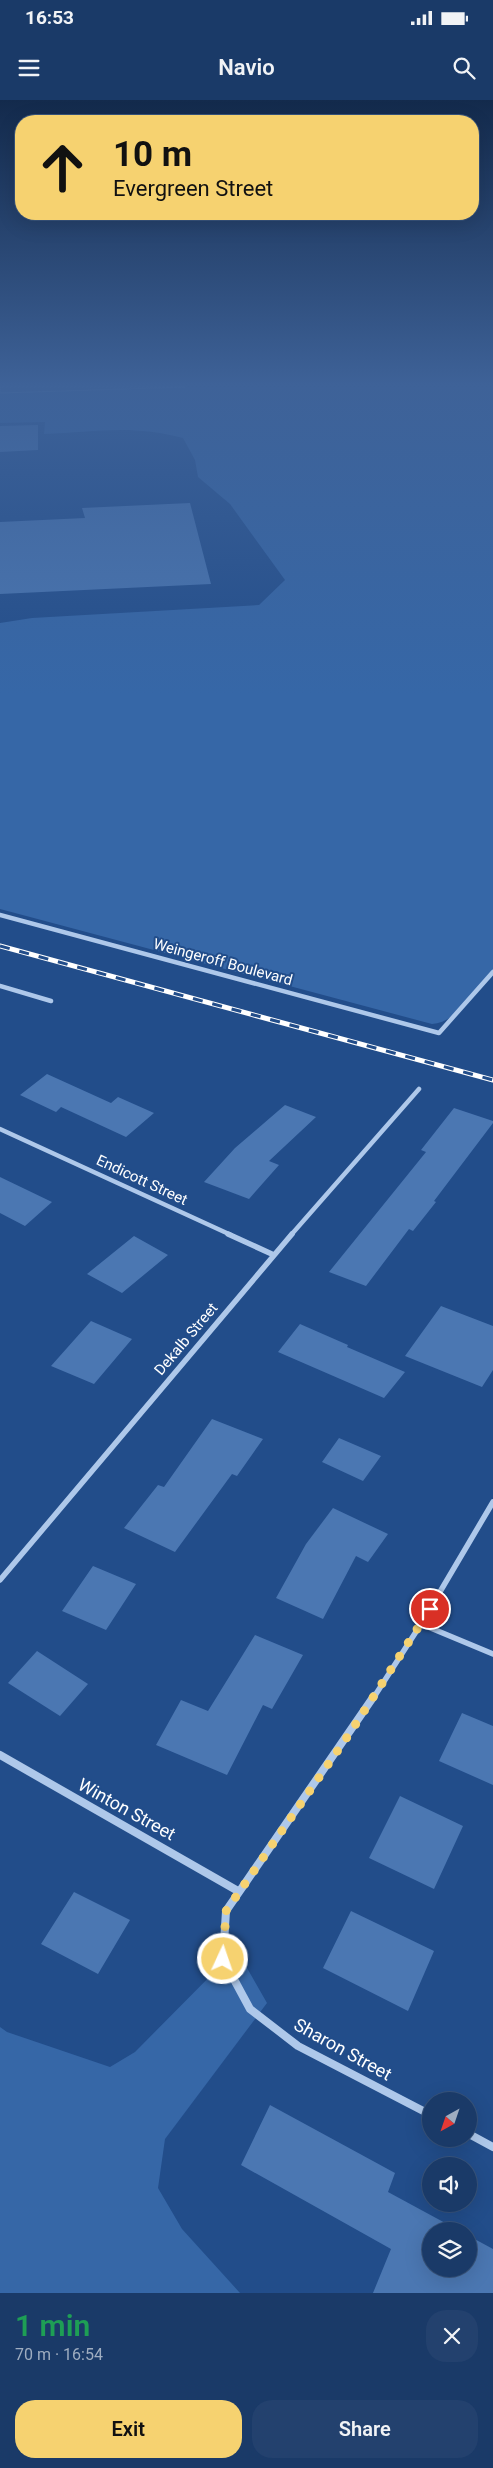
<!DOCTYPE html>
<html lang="en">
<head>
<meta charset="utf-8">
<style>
  body { margin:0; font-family:Roboto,sans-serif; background:#23416e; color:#f1f3f6; height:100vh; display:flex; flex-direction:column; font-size:19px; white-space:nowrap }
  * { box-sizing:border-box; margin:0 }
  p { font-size:16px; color:#9fadc0 }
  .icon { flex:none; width:28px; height:28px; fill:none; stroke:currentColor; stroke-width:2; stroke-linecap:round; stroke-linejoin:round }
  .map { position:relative; height:2193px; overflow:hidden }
  .sheet { display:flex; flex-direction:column; background:#1a3a68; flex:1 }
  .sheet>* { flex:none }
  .guide { position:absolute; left:15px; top:15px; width:464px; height:105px; border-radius:20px; box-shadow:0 5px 20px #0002,0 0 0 1px #38547c; background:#f6d270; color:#111; overflow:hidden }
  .needle { width:32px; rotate:220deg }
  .controls { position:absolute; left:422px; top:1992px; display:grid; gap:10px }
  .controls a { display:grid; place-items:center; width:55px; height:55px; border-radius:50%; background:#1a3a68; box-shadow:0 5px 20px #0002,0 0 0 1px #38547c; font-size:25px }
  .pin { position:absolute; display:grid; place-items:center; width:42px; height:42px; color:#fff; margin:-21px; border:2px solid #fff; border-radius:50%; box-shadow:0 1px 5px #0007 }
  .me { position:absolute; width:55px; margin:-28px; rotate:3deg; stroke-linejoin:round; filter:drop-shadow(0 0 4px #0008) }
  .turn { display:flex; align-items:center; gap:18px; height:105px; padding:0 15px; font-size:22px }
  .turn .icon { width:65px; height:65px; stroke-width:2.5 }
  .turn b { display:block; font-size:35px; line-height:42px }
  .round { display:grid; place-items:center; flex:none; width:52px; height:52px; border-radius:20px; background:#23416e }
  .headline { display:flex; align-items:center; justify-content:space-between; height:85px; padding:0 15px }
  h1 { font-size:30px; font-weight:600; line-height:38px; color:#1e9e55 }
  .action { display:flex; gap:10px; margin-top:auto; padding:10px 15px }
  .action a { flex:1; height:58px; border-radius:20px; background:#f6d270; color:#111; font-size:20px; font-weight:600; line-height:58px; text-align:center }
  .action a+a { background:#23416e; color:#f1f3f6 }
  .status { display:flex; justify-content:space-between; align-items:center; height:35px; padding:0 25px; background:#1a3a68; direction:ltr }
  .status svg { height:14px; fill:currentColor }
  header { display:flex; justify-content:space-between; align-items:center; height:65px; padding:0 15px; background:#1a3a68; font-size:22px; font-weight:600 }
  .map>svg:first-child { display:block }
</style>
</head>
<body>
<div class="status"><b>16:53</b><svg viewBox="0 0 49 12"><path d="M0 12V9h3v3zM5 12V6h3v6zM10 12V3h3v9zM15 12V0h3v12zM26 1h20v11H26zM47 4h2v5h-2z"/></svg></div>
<header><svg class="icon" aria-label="menu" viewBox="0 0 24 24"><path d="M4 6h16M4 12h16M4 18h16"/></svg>Navio<svg class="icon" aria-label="search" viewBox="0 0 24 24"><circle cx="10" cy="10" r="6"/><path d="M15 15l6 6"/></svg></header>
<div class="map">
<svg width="493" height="2193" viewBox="0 0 493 2193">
  <rect width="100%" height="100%" fill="#224d8a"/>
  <path fill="#3667a7" d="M185 287H493V871C479 888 456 923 432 924L0 809V523L32 518 259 505 285 480 230 404 198 377 195 360 183 338C131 324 95 332 44 334L45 322 0 323V293Z
    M233 1853 243 1861 267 1903 165 2039 158 2088 182 2129 240 2193H0V1927L7 1932 110 1967 135 1952Z"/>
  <path fill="#42618d" stroke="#a2c3ec" d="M0 287H185L0 293Z"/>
  <path fill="#4b77b2" d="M38 325V350L0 352V326Z
    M190 403 211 484 0 494V422L85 418 82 408Z
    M47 974 111 1003 118 997 154 1013 126 1037 61 1007 56 1012 20 995Z
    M285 1005 316 1017 269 1061 279 1065 249 1099 204 1082 235 1048Z
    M454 1008 493 1021V1023L434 1101 436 1102 413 1131 409 1129 366 1186 329 1172 426 1052 421 1050Z
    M0 1077 52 1102 25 1126 0 1113Z
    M134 1136 168 1155 122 1193 87 1174Z
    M441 1206 493 1226V1270L482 1287 405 1256Z
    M91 1221 132 1239 94 1284 51 1266Z
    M300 1224 348 1245 347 1247 405 1272 384 1298 278 1252Z
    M212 1319 263 1339 237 1376 232 1374 175 1452 124 1428 158 1385 164 1387Z
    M339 1338 381 1356 363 1381 322 1362Z
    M333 1408 388 1434 368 1462 356 1456 323 1519 276 1498 306 1444Z
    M93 1466 136 1484 106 1530 62 1511Z
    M255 1535 303 1555 272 1609 263 1605 227 1675 156 1645 181 1600 208 1611Z
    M37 1551 88 1584 60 1616 8 1583Z
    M462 1613 493 1626V1685L439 1661Z
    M400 1696 463 1726 434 1789 369 1758Z
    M74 1792 130 1820 98 1874 41 1844Z
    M351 1811 434 1851 408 1911 323 1868Z
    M270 2005 395 2073 388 2092 460 2131H431V2169H469V2136L493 2149V2193H373L391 2149 241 2065Z"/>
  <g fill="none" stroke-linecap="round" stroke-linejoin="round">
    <path stroke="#aec8ea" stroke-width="4.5" d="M0 815 439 933 493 872
      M0 886 51 901
      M0 1029 231 1135
      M291 1135 419 989"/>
    <path stroke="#aec8ea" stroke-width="5.5" d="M228 1134 274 1155
      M0 1480 292 1134
      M421 1524 493 1554
      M374 1597 421 1524 493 1402"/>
    <path stroke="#aec8ea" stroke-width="8" d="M374 1596 226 1811 223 1859 250 1909 298 1946 431 2015
      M0 1655 238 1791
      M469 2034 493 2047"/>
    <defs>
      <path id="rail" d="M0 846 493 980"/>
    </defs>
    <use href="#rail" stroke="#fff" stroke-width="5"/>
    <use href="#rail" stroke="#224d8a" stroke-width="3" stroke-dasharray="10" stroke-linecap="butt"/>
  </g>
  <linearGradient id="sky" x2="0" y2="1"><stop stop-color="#132a4c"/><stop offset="0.48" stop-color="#3e6298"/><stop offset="1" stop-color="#3e6298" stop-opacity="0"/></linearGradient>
  <rect width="493" height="594" fill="url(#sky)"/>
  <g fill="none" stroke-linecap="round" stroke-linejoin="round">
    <path stroke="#f6d270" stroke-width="9" stroke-dasharray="0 16.2" d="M223 1859 226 1811 350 1633 430 1509"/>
  </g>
  <g text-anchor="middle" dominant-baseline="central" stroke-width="4" stroke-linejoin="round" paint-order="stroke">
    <g font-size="15" fill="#fff" stroke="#224d8a">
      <text transform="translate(223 862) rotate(15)">Weingeroff Boulevard</text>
      <text transform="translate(142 1080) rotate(25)">Endicott Street</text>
      <text transform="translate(186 1239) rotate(-50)">Dekalb Street</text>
    </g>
    <g font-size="18" fill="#fff" stroke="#224d8a">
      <text transform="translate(127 1709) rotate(29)">Winton Street</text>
      <text transform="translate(343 1949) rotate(29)">Sharon Street</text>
    </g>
  </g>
</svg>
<div class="controls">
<a><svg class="needle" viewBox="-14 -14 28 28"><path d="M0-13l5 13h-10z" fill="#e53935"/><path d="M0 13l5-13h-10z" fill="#9fadc0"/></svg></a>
<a><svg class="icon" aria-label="sound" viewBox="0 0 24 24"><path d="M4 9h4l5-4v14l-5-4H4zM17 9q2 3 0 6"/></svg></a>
<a><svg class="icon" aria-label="layers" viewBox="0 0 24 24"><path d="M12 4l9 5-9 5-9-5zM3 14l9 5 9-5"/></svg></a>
</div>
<div class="pin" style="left:430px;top:1509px;background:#d93025"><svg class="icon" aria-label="arrive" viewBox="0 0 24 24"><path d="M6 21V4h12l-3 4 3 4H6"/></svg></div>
<svg class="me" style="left:223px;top:1859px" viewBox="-20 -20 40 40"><circle r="17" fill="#f6d270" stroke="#fff" stroke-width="3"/><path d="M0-11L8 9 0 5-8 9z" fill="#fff"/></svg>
<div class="guide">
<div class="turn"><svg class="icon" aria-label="ahead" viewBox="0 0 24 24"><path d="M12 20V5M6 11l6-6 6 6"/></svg><div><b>10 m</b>Evergreen Street</div></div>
</div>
</div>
<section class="sheet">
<div class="headline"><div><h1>1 min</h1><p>70 m · 16:54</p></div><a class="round"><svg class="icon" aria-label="close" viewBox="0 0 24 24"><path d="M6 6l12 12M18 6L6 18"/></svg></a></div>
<div class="action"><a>Exit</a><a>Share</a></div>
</section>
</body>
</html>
